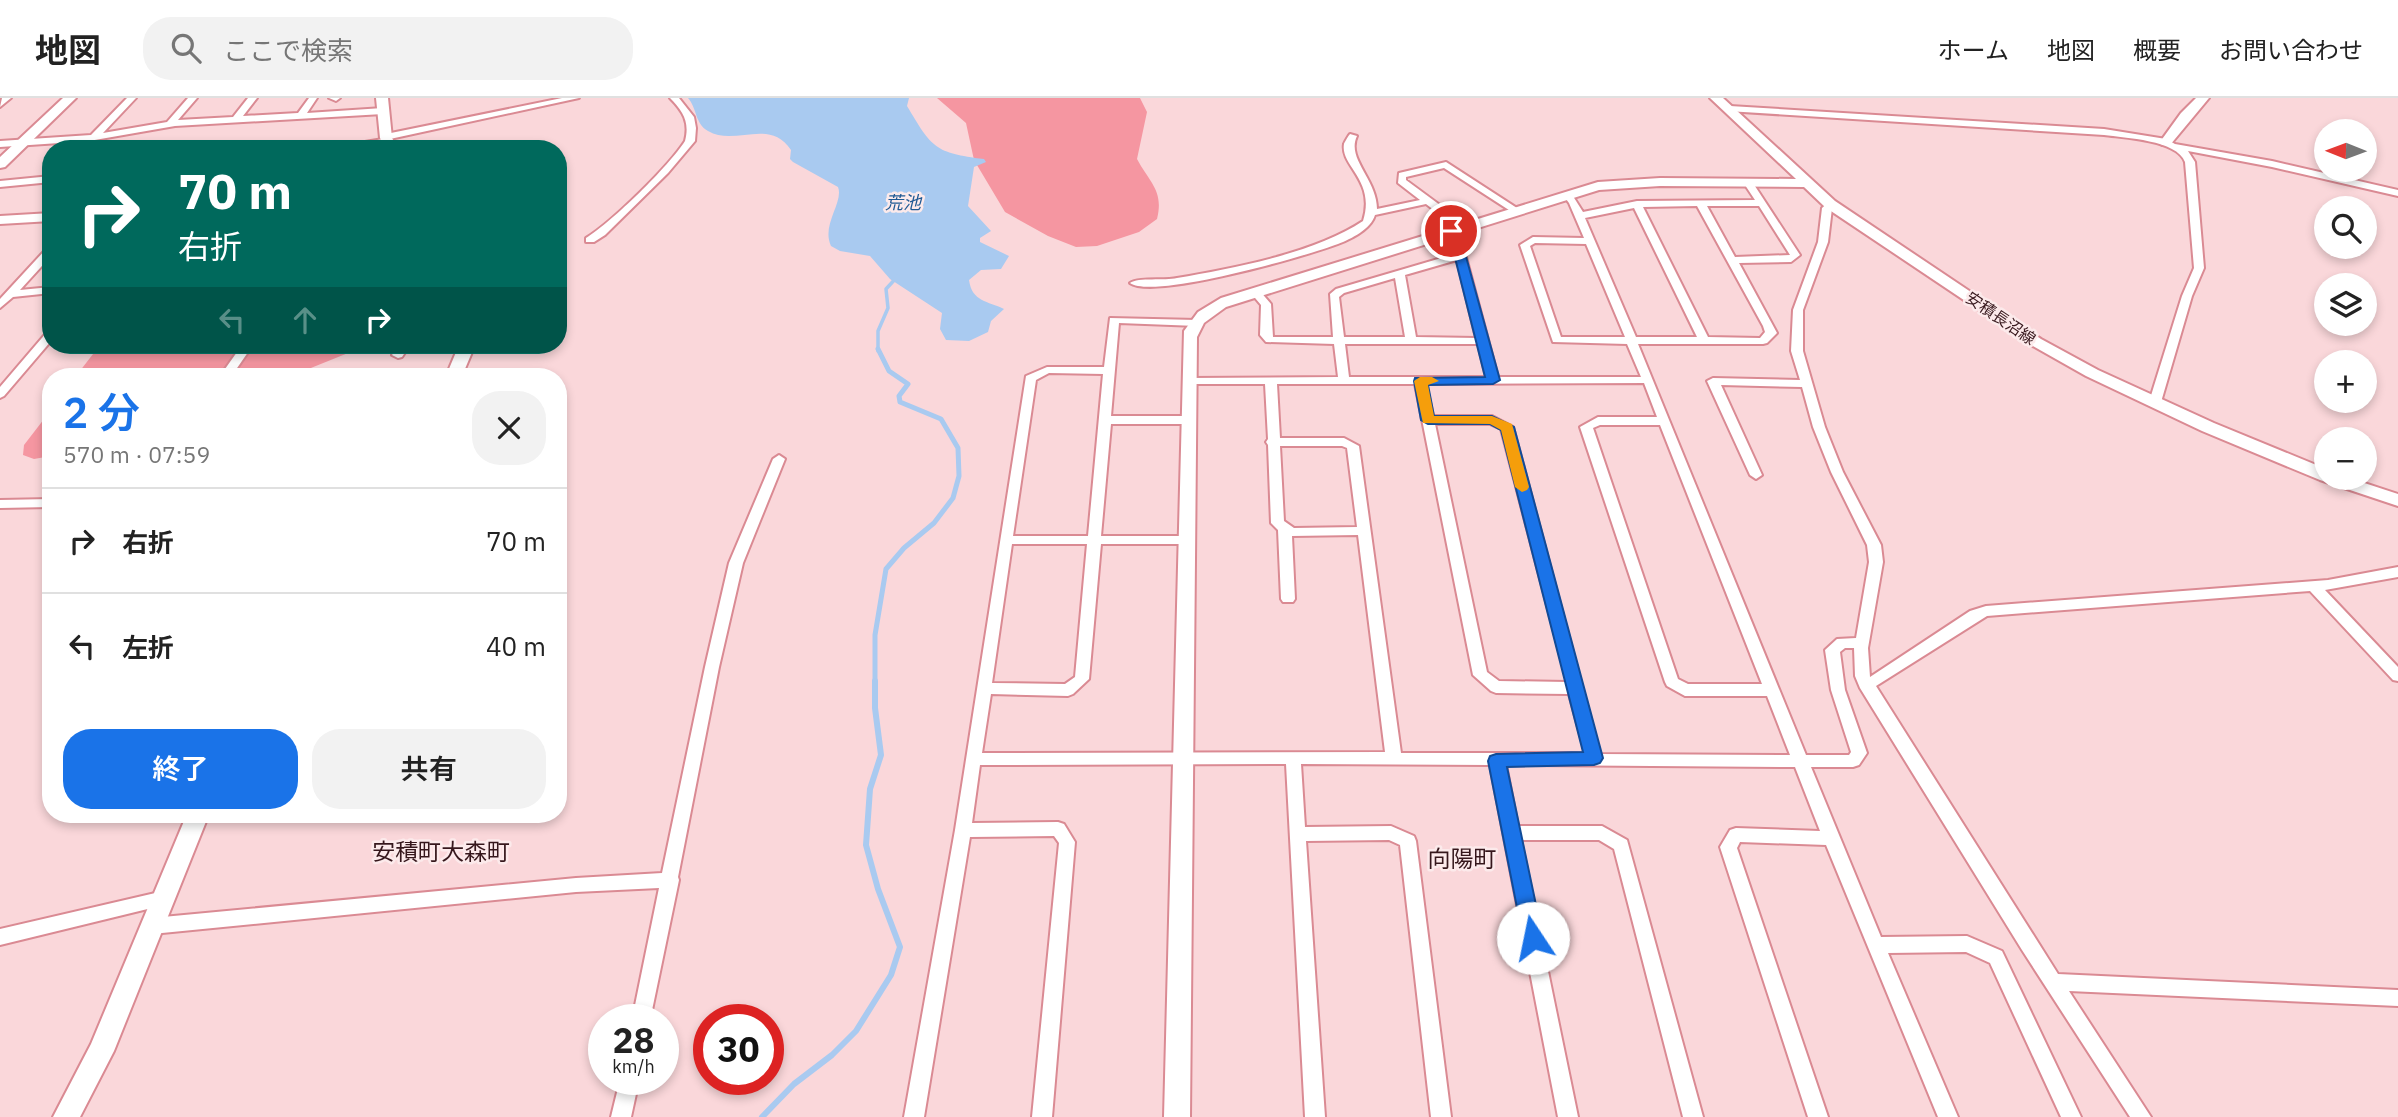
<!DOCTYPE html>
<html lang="ja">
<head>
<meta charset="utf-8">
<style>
  body { margin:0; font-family:"IBM Plex Sans","Noto Sans JP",sans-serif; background:#f2f2f2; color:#222; height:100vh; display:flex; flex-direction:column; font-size:26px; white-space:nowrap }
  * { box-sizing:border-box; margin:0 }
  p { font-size:23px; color:#767676 }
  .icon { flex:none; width:38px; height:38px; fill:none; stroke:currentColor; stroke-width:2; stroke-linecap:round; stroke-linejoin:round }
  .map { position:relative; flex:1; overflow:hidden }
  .sheet { position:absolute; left:42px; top:270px; width:525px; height:455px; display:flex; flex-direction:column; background:#fff; border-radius:28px; box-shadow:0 4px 10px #0003 }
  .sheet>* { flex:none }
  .banner { position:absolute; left:42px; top:42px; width:525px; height:214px; border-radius:28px; box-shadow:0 4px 10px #0003; background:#00695c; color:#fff; overflow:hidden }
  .needle { width:46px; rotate:271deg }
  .controls { position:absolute; left:2314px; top:21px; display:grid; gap:14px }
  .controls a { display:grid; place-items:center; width:63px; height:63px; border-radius:50%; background:#fff; box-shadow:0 4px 10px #0003; font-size:35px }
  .speed { position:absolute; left:588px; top:906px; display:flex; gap:14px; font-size:35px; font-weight:700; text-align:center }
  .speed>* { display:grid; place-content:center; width:91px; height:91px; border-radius:50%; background:#fff; box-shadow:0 4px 10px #0003; line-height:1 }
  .speed small { font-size:18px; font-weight:400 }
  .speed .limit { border:10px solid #d22; background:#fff; color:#111 }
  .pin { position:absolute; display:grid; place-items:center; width:60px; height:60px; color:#fff; margin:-30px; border:4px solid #fff; border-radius:50%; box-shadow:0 2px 7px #0007 }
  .me { position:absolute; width:77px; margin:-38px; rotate:349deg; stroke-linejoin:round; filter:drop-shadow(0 0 5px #0008) }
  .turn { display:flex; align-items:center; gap:24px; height:147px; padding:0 21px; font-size:32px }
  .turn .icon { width:91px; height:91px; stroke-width:2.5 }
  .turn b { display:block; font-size:49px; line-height:60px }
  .lanes { display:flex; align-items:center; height:66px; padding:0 21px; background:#0003; justify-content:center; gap:35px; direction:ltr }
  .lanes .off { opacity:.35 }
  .round { display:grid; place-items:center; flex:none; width:74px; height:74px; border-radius:28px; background:#f2f2f2 }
  .overview { display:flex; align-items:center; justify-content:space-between; height:119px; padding:0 21px }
  h1 { font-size:42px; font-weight:600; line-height:52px; color:#1a73e8 }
  .cta { display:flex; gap:14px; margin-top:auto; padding:14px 21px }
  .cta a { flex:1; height:80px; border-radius:28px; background:#1a73e8; color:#fff; font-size:28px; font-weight:600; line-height:80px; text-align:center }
  .cta a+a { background:#f2f2f2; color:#222 }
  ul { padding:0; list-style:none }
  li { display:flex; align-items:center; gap:21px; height:105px; padding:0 21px; border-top:2px solid #e0e0e0 }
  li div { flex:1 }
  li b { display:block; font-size:26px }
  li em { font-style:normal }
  header { display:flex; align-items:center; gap:42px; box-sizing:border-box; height:98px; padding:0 35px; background:#fff; border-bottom:2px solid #e0e0e0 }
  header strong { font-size:33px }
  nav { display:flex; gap:38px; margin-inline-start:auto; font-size:24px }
  .search { width:490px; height:63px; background:#f2f2f2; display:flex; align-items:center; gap:18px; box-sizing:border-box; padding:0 24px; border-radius:28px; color:#767676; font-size:26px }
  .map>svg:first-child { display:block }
</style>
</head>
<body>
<header>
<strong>地図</strong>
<div class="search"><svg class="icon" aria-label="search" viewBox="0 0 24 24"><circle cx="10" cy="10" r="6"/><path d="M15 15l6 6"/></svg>ここで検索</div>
<nav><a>ホーム</a><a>地図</a><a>概要</a><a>お問い合わせ</a></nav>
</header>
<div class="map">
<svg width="2398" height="1019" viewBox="0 0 2398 1019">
  <rect width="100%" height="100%" fill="#fad7da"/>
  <path fill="#f596a1" d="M937 0H1140L1147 14 1137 61C1150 85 1164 93 1157 121L1139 134 1097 148 1076 149 1048 138 1005 114 974 62 966 25Z
    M100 247H368L291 278H76Z
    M51 312V358L34 361 23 357 24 347Z"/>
  <path fill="#a9caf0" d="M688 0H909L907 8C932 50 935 55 984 61L986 64 974 69 968 108 991 133 980 140V144L1009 158 1001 171 981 172 969 182C972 204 988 203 1004 211L991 223 988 234 969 243 946 242 940 231 942 215 890 181 870 158 840 153 831 148C821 127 844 104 838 89L793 64 790 61 791 52C769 19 735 49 708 33 695 26 697 10 688 0Z"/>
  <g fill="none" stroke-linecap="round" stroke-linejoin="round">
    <path stroke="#a9caf0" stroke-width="3.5" d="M878 253V233L888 210 886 191 898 178"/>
    <path stroke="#a9caf0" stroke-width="5" d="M875 585V537L886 471 904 450 934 425 953 400 959 378 958 350 941 321 900 304 899 298 908 286 889 273 878 251"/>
    <path stroke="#a9caf0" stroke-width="6" d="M762 1019 794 986 832 957 856 933 891 877 900 849 878 791 866 747 870 691 881 657 875 610V583"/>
    <defs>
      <path id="street" d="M2 0H11L0 9Z
        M127 0H136L103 35 167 24 188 0H197L178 22 233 19 248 0H257L243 18 298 15 309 0H317L307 15 383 10 387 13 383 16 175 28 89 43 0 49V43L91 37Z
        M329 0H340L336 3Z
        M562 0H579L390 41 393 43 388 46 350 51H323L383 41 382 39 386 36Z
        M670 0H679L694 19 696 30 695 43 668 75 605 137 594 144H586V140C612 124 669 68 685 43 690 24 683 13 670 0Z
        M1730 8 2104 31 2166 41 2175 46 2272 63 2398 92V98L2272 69 2188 53 2195 64 2204 170 2192 198 2161 304 2155 308 2149 304 2182 198 2194 170 2185 64C2177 42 2125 40 2104 37L1727 13 1726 11Z
        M1350 36 1357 38C1346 61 1377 81 1377 111L1420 102 1398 85 1399 75 1446 64 1520 112 1512 114 1444 70 1406 79V82L1467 127V131H1459L1426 106 1375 117C1371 131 1351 141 1338 146 1306 158 1154 202 1130 185 1138 179 1165 183 1177 180 1235 170 1315 155 1363 123 1376 82 1340 68 1344 46 1344 45 1349 37 1350 36Z
        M51 78V84L0 89V83Z
        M1745 82H1751L1800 157 1791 164 1739 165 1777 235 1767 245 1763 246H1638L1806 657H1849L1851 654 1831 592 1825 552 1837 541 1856 540 1869 464 1867 447 1831 374 1813 329 1802 289 1721 287 1762 377 1756 381 1750 377 1707 283 1713 280 1800 282 1791 253 1793 212 1818 144 1822 110 1830 103 1835 106 1832 110 1828 144 1803 212V253L1825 329 1843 374 1881 447 1883 464 1868 550 1870 579 1970 513 1986 508 2328 482 2398 469V479L2325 492 2398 569V583L2393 582 2310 493 1987 518 1876 588 2058 876 2398 892V908L2069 893 2151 1019H2130L2022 852 1860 590 1855 578 1854 550H1845L1840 554 1845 592 1867 655 1859 667 1853 669H1811L1881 839 1967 838 2002 853 2081 1019H2061L1990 865 1966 854 1888 855 1958 1019H1938L1826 747 1740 744 1737 750 1828 1019H1808L1720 749 1730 732 1736 730 1820 733 1795 669 1506 667 1518 728H1602L1627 742 1703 1019H1683L1614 751 1599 742H1521L1578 1019H1558L1490 667 1301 666 1305 729 1391 728 1414 738 1416 743 1451 1019H1431L1400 747 1389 742 1306 743 1325 1019H1305L1286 666 980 667 972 725 1058 724 1064 726 1075 744 1052 1019H1032L1059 745 1054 738 970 739 924 1019H904L955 732 1026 278 1047 269H1104L1110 220 1197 222 1202 225 1197 228 1119 225 1111 318H1189L1195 322 1189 326H1111L1101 438H1185L1192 442 1185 446H1101L1089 581 1073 596 1068 598 991 596 982 655 1385 654 1358 437 1292 438 1295 501 1293 504H1283L1281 501 1278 432 1271 425 1268 347 1266 344 1268 341 1265 286H1189L1183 283 1189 280 1338 279 1334 246 1266 244 1260 237 1261 207 1250 194 1251 192H1259L1271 206 1273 239H1333L1330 196 1336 191 1455 156 1446 133 1451 130 1455 131 1462 144 1498 279H1641L1627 246 1553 244 1520 147 1533 139 1584 140 1569 105 1563 97 1565 95H1571L1583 114 1637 103 1755 102 1743 84ZM1697 108 1763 228 1765 234 1760 240 1708 239 1643 109ZM1707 108H1759L1790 157 1735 159ZM1634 110 1697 239H1636L1585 120ZM1535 145 1586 146 1625 239H1561L1530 148ZM1457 162 1476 240 1416 239 1405 177ZM1395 180 1405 239H1344L1339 199 1344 195ZM1345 246H1478L1486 279H1349ZM1049 275 1103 276 1088 438H1013L1036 282ZM1644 285 1657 319H1598L1580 329 1665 584 1667 588 1685 598H1767L1790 657 1600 656 1513 329 1492 318H1433L1426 286ZM1277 286H1415L1473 577 1491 593 1496 595 1569 596 1585 655H1401L1359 348 1344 340H1280ZM1435 326H1490L1501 331 1567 584 1499 583 1487 574ZM1600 327H1660L1762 586H1688L1678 581 1593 330ZM1280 348H1342L1347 350 1357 429 1294 430 1284 423ZM1012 446H1087L1075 579 1065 586 992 585Z
        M51 149V158L20 192 51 189V195L13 199 0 210V201L47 150Z
        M51 233V243L4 298 0 300V289L47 234Z
        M242 247H253L235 273H227L225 271Z
        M399 247H410L402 259 398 260 392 257Z
        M779 357 785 361 743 465 719 569 678 779 679 782 650 922H632L659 790 576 794 152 836 146 833 143 828 146 823 152 820 576 780 662 775 705 569 729 465 773 361Z
        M51 401V409L0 410V402Z
        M164 793 170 795 173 800 170 805 164 807 0 847V831Z
        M620 982H639L631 1019H611Z"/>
      <path id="secondary" d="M63 0H76L5 69 0 70V59Z
        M376 0H388L392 40 398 51H386L380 40Z
        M1710 0H1723L1835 103 2041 241 2098 272 2214 325 2326 371V380H2349L2398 396V408L2320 382 2202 333 2086 278 2031 247 1825 109 1804 89 1660 88 1599 92 1226 209 1204 225 1197 239 1190 1019H1164L1184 233 1198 214 1221 200 1598 84 1660 80 1796 81Z
        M2196 0H2209L2170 47H2162L2160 44 2181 15Z
        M51 115V123L0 126V118Z
        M459 247H475L462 278H446Z
        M187 716H209L114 953 80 1019H53L91 946Z"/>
    </defs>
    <use href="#street" stroke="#da8a93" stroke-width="4"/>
    <use href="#secondary" stroke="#da8a93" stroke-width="4"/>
    <use href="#street" fill="#fff" fill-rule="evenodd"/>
    <use href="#secondary" fill="#fff" fill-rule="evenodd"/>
  </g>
  <path fill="#1a73e8" stroke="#114b97" stroke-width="2" d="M1451 130 1455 131 1462 144 1500 282 1493 286 1428 287 1434 318H1492L1514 329 1603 660 1600 665 1594 667 1507 669 1543 840 1540 846 1533 848 1526 846 1523 840 1488 663 1490 658 1496 656 1583 654 1501 332 1490 326H1428L1421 322 1414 283 1415 280 1485 279 1451 144 1445 133Z"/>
  <path fill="#f59e0b" d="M1420 279H1432L1439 283 1428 287 1434 318H1492L1512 326 1529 389 1527 392 1522 394 1515 389 1501 332 1490 326 1423 325 1414 283Z"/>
  <g text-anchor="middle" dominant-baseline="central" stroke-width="5" stroke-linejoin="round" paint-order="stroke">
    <g font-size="16" fill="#36171c" stroke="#fceaeb">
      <text transform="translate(2001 220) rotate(34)">安積長沼線</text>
    </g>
    <g font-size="18" font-style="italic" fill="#1f5994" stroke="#fceaeb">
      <text x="903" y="104">荒池</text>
    </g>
    <g font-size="23" fill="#36171c" stroke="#fceaeb">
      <text x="441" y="753">安積町大森町</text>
      <text x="1462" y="760">向陽町</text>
    </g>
  </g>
</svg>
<div class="controls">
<a><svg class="needle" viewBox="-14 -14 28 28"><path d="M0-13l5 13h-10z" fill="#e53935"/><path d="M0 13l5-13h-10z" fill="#767676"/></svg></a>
<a><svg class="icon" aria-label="search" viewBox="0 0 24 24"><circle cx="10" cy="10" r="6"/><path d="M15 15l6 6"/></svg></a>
<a><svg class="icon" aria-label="layers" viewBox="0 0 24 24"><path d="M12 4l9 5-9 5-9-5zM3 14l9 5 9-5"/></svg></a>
<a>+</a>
<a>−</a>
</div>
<div class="speed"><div>28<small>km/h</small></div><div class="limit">30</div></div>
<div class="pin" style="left:1451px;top:133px;background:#d93025"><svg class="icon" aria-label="arrive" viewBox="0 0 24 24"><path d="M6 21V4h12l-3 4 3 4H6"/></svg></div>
<svg class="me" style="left:1533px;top:840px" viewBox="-20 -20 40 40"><circle r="19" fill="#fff"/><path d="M0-13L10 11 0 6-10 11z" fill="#1a73e8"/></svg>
<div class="banner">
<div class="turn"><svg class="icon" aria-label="right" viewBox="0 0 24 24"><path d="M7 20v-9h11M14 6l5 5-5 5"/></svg><div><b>70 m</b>右折</div></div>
<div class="lanes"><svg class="icon off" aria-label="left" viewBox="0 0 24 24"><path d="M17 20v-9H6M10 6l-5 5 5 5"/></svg><svg class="icon off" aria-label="ahead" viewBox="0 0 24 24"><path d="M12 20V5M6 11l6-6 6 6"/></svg><svg class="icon" aria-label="right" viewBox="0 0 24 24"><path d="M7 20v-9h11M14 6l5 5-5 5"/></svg></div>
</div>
<section class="sheet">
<div class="overview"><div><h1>2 分</h1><p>570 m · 07:59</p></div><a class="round"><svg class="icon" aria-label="close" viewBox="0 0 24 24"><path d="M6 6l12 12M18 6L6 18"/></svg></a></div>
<ul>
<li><svg class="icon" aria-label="right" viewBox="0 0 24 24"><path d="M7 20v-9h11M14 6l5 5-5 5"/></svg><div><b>右折</b></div><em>70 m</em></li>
<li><svg class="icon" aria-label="left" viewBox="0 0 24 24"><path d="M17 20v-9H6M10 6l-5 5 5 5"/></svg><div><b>左折</b></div><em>40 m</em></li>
</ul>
<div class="cta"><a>終了</a><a>共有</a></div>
</section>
</div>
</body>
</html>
